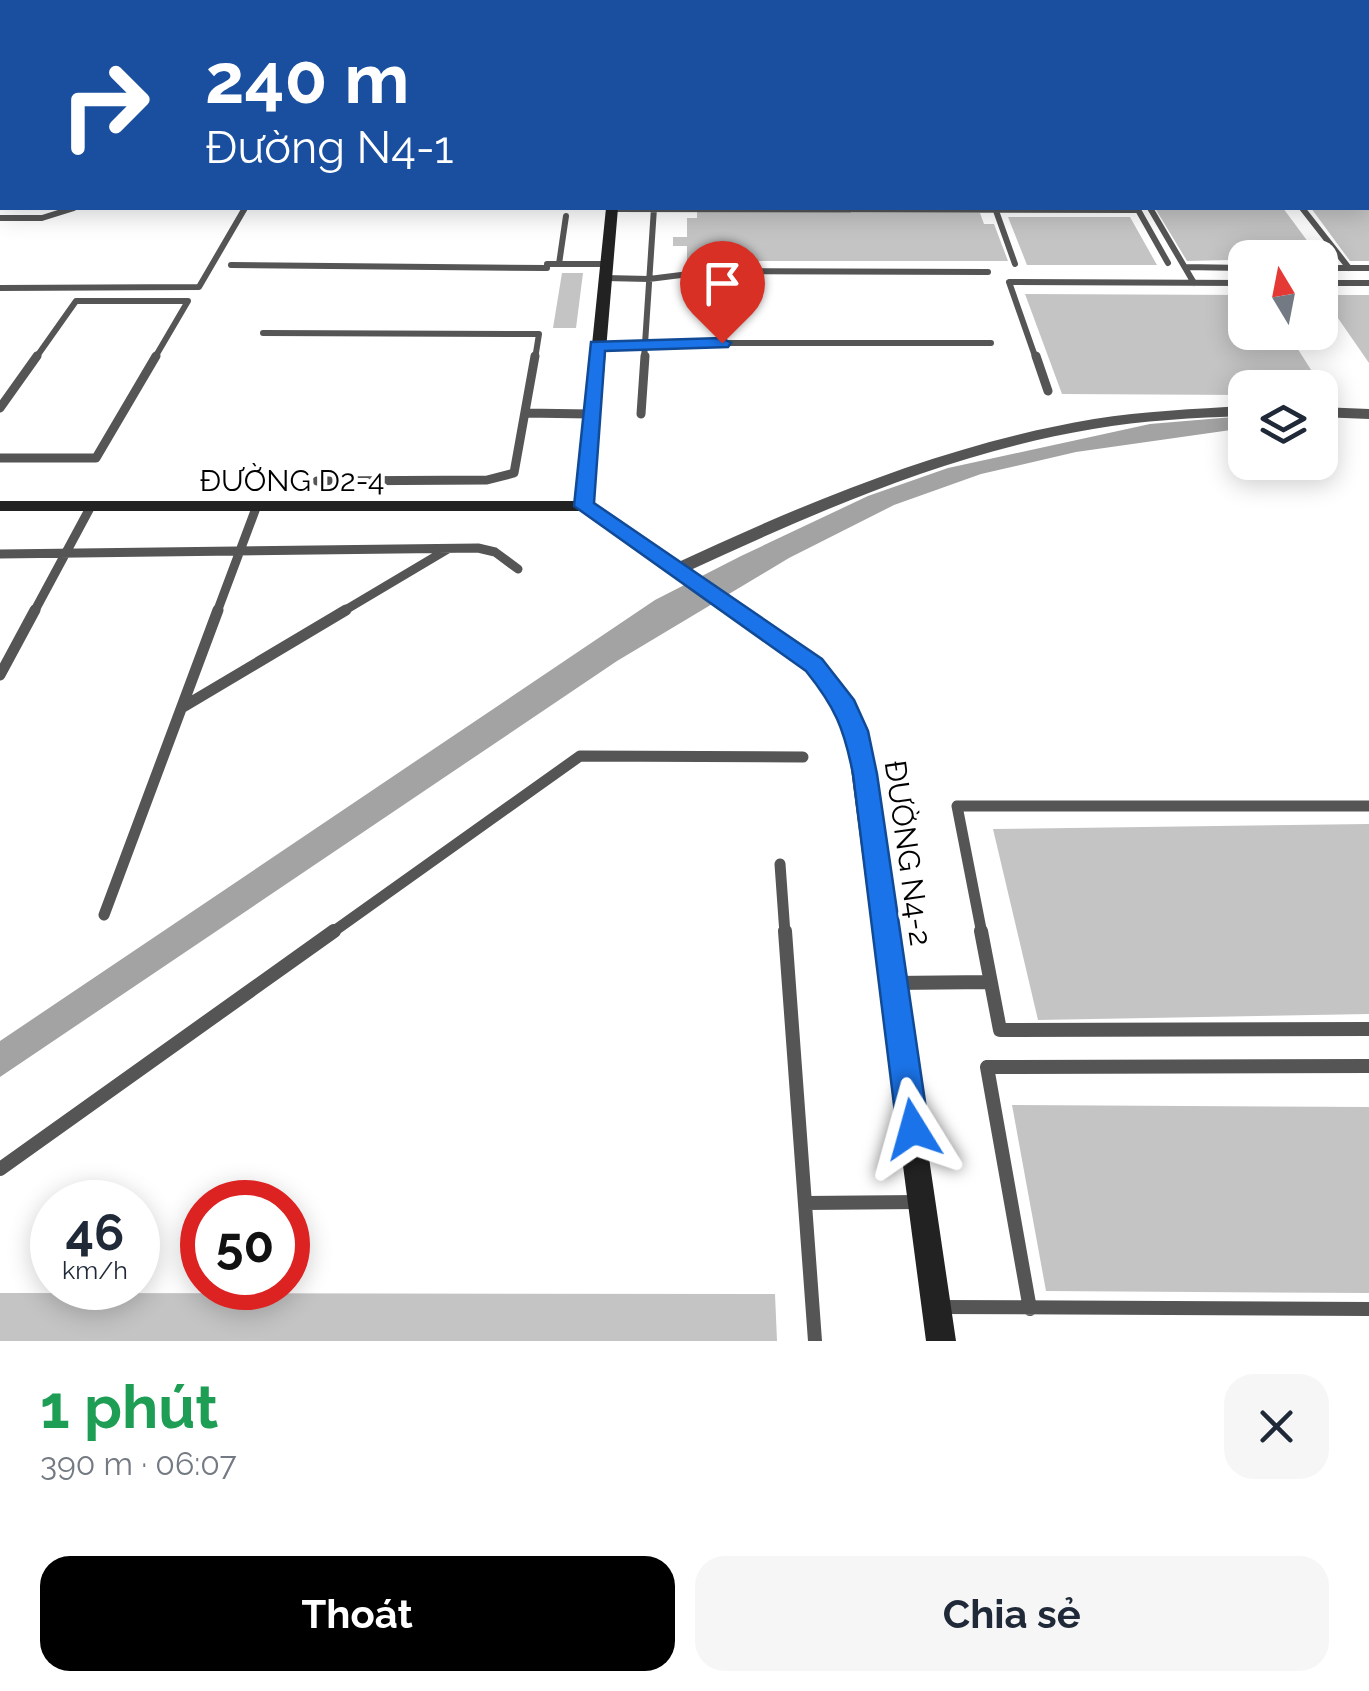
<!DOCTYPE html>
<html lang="vi">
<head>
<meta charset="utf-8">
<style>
  body { margin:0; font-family:Raleway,sans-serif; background:#f6f6f7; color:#1f2937; height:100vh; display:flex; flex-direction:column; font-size:38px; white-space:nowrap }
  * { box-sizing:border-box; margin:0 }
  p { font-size:32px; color:#747a83 }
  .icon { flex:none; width:55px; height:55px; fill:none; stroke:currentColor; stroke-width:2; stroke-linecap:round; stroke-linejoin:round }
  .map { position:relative; height:1341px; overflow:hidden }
  .details { display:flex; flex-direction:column; background:#fff; flex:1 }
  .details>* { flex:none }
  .guide { position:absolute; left:0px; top:0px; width:1370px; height:210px; box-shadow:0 5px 25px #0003; background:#1a4fa0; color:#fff; overflow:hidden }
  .needle { width:65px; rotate:350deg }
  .controls { position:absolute; left:1228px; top:240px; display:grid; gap:20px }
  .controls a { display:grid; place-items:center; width:110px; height:110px; border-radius:20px; background:#fff; box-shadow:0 5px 25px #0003; font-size:50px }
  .speed { position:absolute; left:30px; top:1180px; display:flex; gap:20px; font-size:50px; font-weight:700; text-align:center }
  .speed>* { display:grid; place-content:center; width:130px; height:130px; border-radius:50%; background:#fff; box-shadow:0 5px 25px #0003; line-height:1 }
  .speed small { font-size:25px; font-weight:400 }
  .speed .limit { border:15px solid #d22; background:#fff; color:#111 }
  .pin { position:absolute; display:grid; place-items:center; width:85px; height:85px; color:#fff; margin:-102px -42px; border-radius:50% 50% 50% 0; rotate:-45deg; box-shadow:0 0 10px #0007 }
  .pin .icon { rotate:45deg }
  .me { position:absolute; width:110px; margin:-55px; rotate:352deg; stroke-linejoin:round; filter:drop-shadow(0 0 8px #0008) }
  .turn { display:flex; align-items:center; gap:35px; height:210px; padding:0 40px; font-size:45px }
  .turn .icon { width:130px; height:130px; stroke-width:2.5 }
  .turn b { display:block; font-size:70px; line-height:85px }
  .round { display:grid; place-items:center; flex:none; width:105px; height:105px; border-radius:30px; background:#f6f6f7 }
  .overview { display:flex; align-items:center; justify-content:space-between; height:170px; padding:0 40px }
  h1 { font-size:60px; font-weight:700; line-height:75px; color:#1e9e55 }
  .action { display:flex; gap:20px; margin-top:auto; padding:20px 40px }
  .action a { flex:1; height:115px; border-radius:30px; background:#000; color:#fff; font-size:40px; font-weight:700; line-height:115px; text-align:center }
  .action a+a { background:#f6f6f7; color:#1f2937 }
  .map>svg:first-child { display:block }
</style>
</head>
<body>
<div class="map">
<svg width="1369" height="1341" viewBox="0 0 1369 1341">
  <rect width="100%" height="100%" fill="#fff"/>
  <path fill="#a3a3a3" d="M1245 416V428L1076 452 981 474 894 505 789 558 617 661 0 1077V1041L655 600 741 556 868 496 948 468 1150 424Z"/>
  <path fill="#c4c4c4" d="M850 208 851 213H980L984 224H994L1008 261H687V246H673V237H687V218H697V212Z
    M1155 208H1283L1320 258 1187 261Z
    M1311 208H1369V261H1350Z
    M1008 217H1130L1157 265H1027Z
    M562 273H583L576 328H553Z
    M1025 294 1245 295V332H1287L1327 395H1320V388H1245V395L1062 394Z
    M1322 295H1369V363Z
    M1369 824V1014L1038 1020 993 829Z
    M1012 1105 1369 1107V1293L1046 1291Z
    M0 1293 775 1294 777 1341H0Z"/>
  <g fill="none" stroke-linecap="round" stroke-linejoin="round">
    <path stroke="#555" stroke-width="6" d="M995 208 1015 264
      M1137 208 1168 263
      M1150 208 1194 283
      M1302 208 1349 268
      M612 209 1138 210
      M0 218H42L74 208
      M559 264 566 216
      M231 265 547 268V264H606
      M1185 267 1245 268
      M1320 268H1369
      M605 278 649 279 713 271 988 272
      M1320 283H1369
      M0 288 199 287 245 208
      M263 333 539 334 535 359
      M645 343H991
      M597 346H645
      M35 359 76 301H188L154 359
      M644 359 654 208
      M1036 359 1009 282 1245 283"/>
    <path stroke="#555" stroke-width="9" d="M1036 356 1048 391
      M0 408 37 356
      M525 413 590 414
      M641 414 645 356
      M0 458H96L156 356
      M317 481 487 480 514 473 535 356
      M0 554 478 548 495 552 518 569
      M34 612 91 506
      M217 612 256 508
      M342 612 448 549"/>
    <path stroke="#555" stroke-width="11" d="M0 675 35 610
      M183 707 346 610
      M780 864 785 934
      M104 915 218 610
      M330 934 580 756 803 757
      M982 934 957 806H1369"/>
    <path stroke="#555" stroke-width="14" d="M785 931 815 1341
      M981 931 1000 1030 1369 1029
      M893 983 990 982
      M0 1169 334 931
      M805 1203 919 1202
      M938 1307 1369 1309
      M1030 1309 987 1067 1369 1066"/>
    <path fill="#555" fill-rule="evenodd" d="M1288 0H1299L1301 2H1290Z
      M1245 406V416C1194 418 1143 420 1093 429 949 453 816 512 684 573H672L669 569 672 565C807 502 945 444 1094 419 1144 411 1194 409 1245 406Z
      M1320 407 1369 409V419L1320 417Z"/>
    <path fill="#555" fill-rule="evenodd" d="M0 30H2V36H0Z
      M1368 31H1369V37H1368Z
      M1368 71H1369V79H1368Z"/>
    <path fill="#222" fill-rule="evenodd" d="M630 0H640V2H631Z
      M606 208H618L593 504 821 660 849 695 866 731 956 1341H926L846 731 833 703 807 670 580 511H0V501H576Z"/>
  </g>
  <path fill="#1a73e8" stroke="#114b97" stroke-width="2.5" d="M722 338 731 343 728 347 605 351 594 503 822 659 854 700 868 731 877 774 929 1129 924 1140 913 1144 902 1140 897 1129 853 774C844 728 835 707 806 671L574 506 591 342Z"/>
  <g text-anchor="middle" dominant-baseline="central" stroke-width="8" stroke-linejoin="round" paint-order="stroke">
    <g font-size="30" fill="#000" stroke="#fff">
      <text x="292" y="480">ĐƯỜNG D2-4</text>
      <text transform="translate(908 853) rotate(82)">ĐƯỜNG N4-2</text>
    </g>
  </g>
</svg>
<div class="controls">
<a><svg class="needle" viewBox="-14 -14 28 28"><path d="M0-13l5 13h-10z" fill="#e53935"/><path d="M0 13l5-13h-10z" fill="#747a83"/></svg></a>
<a><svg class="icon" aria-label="layers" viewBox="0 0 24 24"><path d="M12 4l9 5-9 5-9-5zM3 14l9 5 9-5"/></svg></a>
</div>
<div class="speed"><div>46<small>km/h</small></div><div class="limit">50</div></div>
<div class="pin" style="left:722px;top:343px;background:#d93025"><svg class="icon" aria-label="arrive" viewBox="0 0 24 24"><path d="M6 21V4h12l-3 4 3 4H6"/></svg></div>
<svg class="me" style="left:913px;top:1129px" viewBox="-20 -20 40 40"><path d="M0-17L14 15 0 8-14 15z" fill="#1a73e8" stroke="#fff" stroke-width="4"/></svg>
<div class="guide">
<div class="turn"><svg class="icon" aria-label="right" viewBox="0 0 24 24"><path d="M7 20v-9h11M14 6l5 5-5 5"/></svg><div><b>240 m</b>Đường N4-1</div></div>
</div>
</div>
<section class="details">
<div class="overview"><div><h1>1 phút</h1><p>390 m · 06:07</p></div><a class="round"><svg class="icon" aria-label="close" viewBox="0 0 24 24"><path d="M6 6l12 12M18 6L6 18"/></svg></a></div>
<div class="action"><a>Thoát</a><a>Chia sẻ</a></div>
</section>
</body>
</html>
